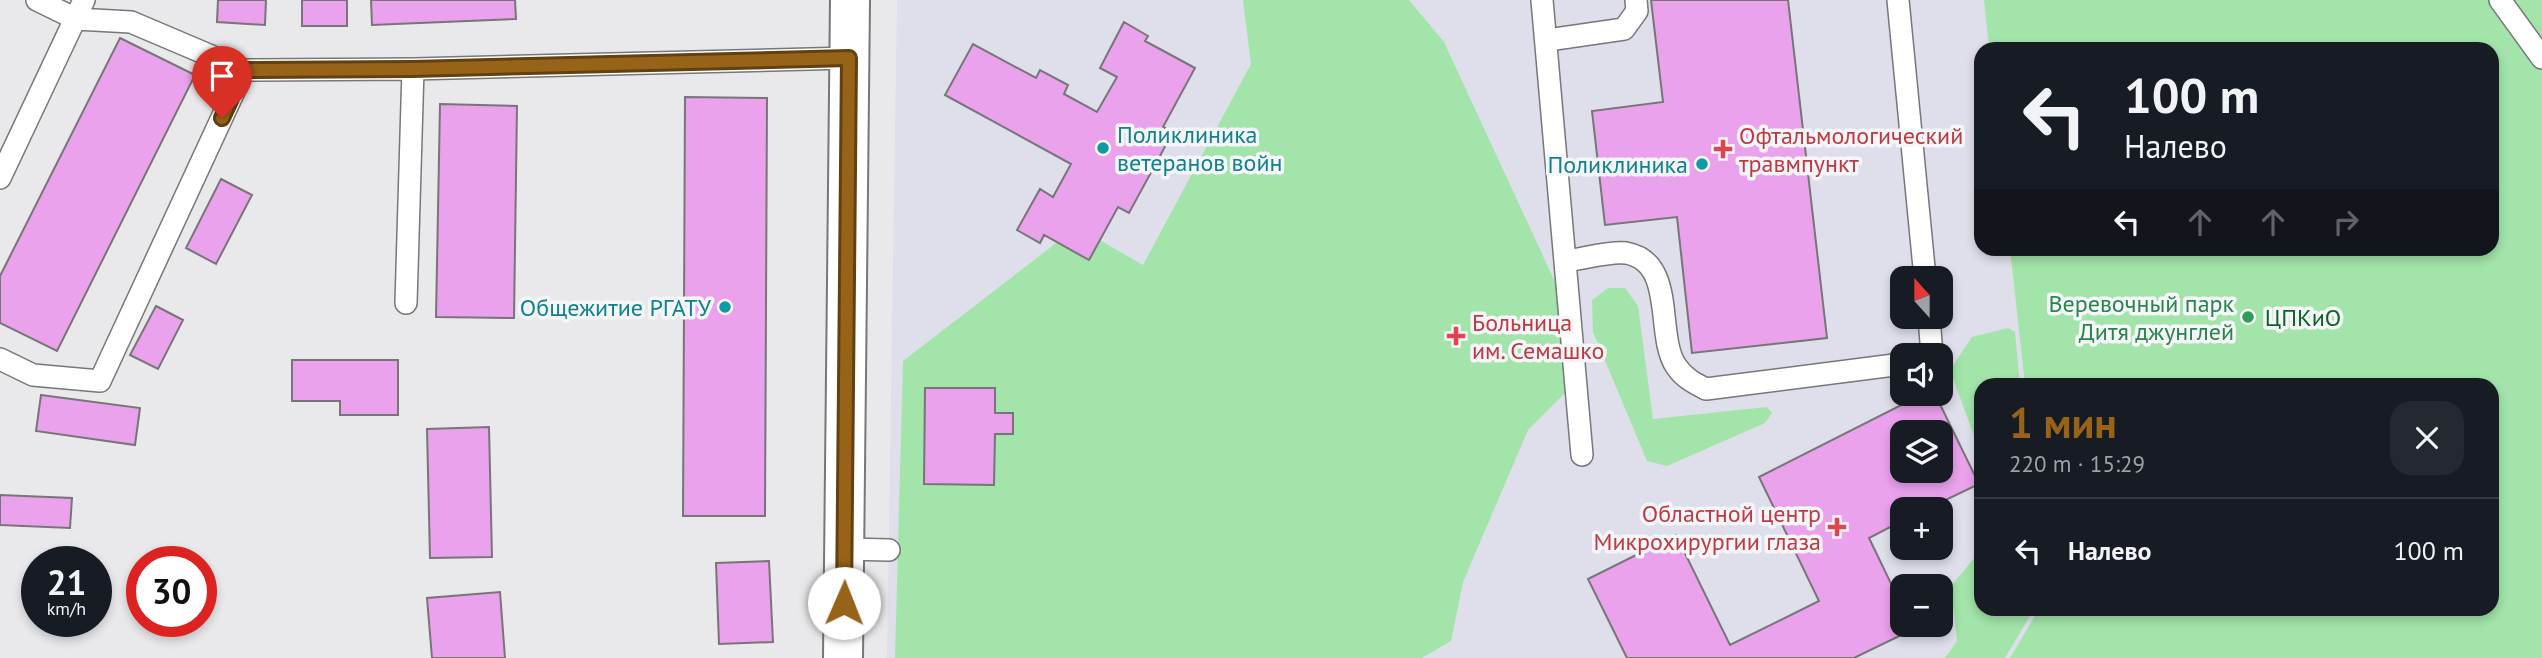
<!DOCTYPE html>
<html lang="ru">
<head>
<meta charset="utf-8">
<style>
  body { margin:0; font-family:"PT Sans",sans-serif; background:#242831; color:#f1f3f6; height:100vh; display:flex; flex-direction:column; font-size:26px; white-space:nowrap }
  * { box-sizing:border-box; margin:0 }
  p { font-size:23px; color:#9ea1a6 }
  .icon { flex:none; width:38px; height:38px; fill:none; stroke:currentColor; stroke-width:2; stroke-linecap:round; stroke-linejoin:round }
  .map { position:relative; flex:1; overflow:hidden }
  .details { position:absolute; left:1974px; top:378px; width:525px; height:238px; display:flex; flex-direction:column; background:#171b24; border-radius:21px; box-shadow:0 4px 10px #0003 }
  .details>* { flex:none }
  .banner { position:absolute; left:1974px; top:42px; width:525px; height:214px; border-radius:21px; box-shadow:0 4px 10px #0003; background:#171b24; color:#f1f3f6; overflow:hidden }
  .needle { width:46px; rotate:339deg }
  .controls { position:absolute; left:1890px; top:266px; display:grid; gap:14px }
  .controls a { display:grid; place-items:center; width:63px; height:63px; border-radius:14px; background:#171b24; box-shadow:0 4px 10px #0003; font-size:35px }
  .speed { position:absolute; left:21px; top:546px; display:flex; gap:14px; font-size:35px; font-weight:700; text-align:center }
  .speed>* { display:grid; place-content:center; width:91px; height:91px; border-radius:50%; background:#171b24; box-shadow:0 4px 10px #0003; line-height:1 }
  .speed small { font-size:18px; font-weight:400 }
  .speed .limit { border:10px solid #d22; background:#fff; color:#111 }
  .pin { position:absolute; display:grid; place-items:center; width:60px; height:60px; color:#fff; margin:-72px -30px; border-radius:50% 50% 50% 0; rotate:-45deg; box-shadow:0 0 7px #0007 }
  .pin .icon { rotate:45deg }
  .me { position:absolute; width:77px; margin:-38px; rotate:1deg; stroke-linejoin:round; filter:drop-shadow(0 0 5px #0008) }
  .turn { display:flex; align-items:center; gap:24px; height:147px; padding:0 35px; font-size:32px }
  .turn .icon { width:91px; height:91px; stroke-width:2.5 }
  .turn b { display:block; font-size:49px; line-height:60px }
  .lanes { display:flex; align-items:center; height:66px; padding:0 35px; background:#0003; justify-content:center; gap:35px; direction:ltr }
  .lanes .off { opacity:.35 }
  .round { display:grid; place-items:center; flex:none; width:74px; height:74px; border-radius:21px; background:#242831 }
  .summary { display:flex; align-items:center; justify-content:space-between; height:119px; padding:0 35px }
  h1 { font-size:42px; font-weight:700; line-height:52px; color:#976319 }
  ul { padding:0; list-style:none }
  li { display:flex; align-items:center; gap:21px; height:105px; padding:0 35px; border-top:2px solid #363941 }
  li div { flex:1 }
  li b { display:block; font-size:26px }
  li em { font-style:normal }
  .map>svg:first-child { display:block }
</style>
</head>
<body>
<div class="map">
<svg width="2542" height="658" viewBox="0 0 2542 658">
  <rect width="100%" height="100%" fill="#e9e9ec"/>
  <path fill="#dedfea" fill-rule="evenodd" d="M897 0H1984L1989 49H1981V248L2010 249 2025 385H1981V609H2039L2010 658H887ZM1902 278H1941V317H1902ZM1902 355H1941V394H1902ZM1902 432H1941V471H1902ZM1902 509H1941V548H1902ZM1902 586H1941V625H1902Z"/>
  <path fill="#a2e4a9" d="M1243 0H1409L1444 42 1556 284 1573 385 1528 430 1463 582 1451 641 1422 658H895L903 361 1077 227 1143 265 1251 64Z
    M1984 0H2542V658H2010L2039 609H2492V385H2025L2010 249 2492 248V49H1989Z
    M1608 288H1625L1638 306 1653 419 1767 407 1772 413 1765 423 1667 466 1647 461 1593 332 1592 300Z
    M2008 328 2015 332 2020 385H1981V455L1950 370 1972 337Z
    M1981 550V609H2034L2005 658H1945L1957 641 1951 586Z"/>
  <path fill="#eaa2ec" stroke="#777577" stroke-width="2" fill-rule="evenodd" d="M218 0H266L265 25 217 22Z
    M302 0H347V26H302Z
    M371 0H515L516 19 372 25Z
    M1651 0H1788L1827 338 1692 353 1677 217 1605 225 1592 111 1663 102Z
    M1124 22 1148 36 1145 41 1195 68 1163 127 1173 132 1129 213 1118 207 1089 260 1044 235 1040 243 1017 230 1040 189 1053 197 1071 164 945 95 973 44 1036 78 1040 70 1068 85 1064 94 1097 112 1117 77 1100 68Z
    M120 38 195 75 57 351 0 323V276Z
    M685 97 767 98 765 516H683Z
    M440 104 517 106 514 318 436 317Z
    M221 179 252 195 216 264 186 248Z
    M156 306 183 320 158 369 130 355Z
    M292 360H398V415H340V401H292Z
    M925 388H995V413H1013V434H995L994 485 924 484Z
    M1923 394H1935L1979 484 1927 509H1902V521L1869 538 1896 594 1902 591V625H1922L1854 658H1627L1588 579 1676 535 1730 645 1819 601 1759 477ZM1902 432H1941V471H1902Z
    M41 395 140 408 135 445 36 431Z
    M489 427 492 557 430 558 427 429Z
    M0 495 72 498 70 528 0 525Z
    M769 561 773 642 719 644 716 563Z
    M500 592 505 658H432L427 598Z"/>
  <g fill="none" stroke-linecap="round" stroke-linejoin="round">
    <defs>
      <path id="lane" d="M37 0 76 19 131 22 244 70 413 69 849 58
        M1542 0 1582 455
        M1898 0 1925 278
        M2500 0 2542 58
        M1548 40 1624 29 1637 11 1636 0
        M0 178 84 0
        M1566 261C1583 259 1609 251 1626 253 1677 262 1655 335 1676 366 1684 378 1694 383 1706 389L1902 364
        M406 303 413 69
        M1929 317 1932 355
        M0 359 33 375 100 381 244 70
        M846 549 889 550"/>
      <path id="street" d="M843 658 850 0"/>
    </defs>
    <use href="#lane" stroke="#767779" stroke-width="24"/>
    <use href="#street" stroke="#767779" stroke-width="42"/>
    <use href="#lane" stroke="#fff" stroke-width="21"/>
    <use href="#street" stroke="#fff" stroke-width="38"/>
  </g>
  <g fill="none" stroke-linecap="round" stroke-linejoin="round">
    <defs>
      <path id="route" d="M222 118 244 70 412 69 849 58 844 603"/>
    </defs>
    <use href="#route" stroke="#624010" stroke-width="18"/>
    <use href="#route" stroke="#976319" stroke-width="12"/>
  </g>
  <g fill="#0f9aa8" stroke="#f6f6f9" stroke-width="2.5">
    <circle cx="1103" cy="148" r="7"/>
    <circle cx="1702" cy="164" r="7"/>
    <circle cx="725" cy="307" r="7"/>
  </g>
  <g fill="#e0444e" stroke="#f6f6f9" stroke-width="2.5">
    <path d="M1719.5 138.5h7v7h7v7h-7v7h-7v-7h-7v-7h7z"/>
    <path d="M1452.5 325.5h7v7h7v7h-7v7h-7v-7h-7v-7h7z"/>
    <path d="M1833.5 516.5h7v7h7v7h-7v7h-7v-7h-7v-7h7z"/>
  </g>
  <circle fill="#2e9e5b" stroke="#f6f6f9" stroke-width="2.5" cx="2248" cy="317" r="7"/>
  <g text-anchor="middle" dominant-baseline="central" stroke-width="7" stroke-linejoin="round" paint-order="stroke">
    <g font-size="24" fill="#0d838f" stroke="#f6f6f9" text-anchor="end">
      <text x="1117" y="134" text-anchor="start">Поликлиника<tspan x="1117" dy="28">ветеранов войн</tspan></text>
      <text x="1688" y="164">Поликлиника</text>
      <text x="711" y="307">Общежитие РГАТУ</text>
    </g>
    <g font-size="24" fill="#be3a42" stroke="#f6f6f9" text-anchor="start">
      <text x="1739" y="135">Офтальмологический<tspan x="1739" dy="28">травмпункт</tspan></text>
      <text x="1472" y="322">Больница<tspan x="1472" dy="28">им. Семашко</tspan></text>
      <text x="1821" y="513" text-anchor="end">Областной центр<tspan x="1821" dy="28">Микрохирургии глаза</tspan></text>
    </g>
    <g font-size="24" fill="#27864d" stroke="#f6f6f9" text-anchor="end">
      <text x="2234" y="303">Веревочный парк<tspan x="2234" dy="28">Дитя джунглей</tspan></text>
    </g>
    <g font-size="24" fill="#096524" stroke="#f6f6f9">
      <text x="2303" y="317">ЦПКиО</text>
    </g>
  </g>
</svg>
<div class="controls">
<a><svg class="needle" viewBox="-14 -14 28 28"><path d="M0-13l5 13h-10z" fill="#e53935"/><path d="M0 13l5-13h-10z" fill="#9ea1a6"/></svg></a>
<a><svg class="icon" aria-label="sound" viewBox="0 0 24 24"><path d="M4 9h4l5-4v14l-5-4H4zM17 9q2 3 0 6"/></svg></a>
<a><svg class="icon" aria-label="layers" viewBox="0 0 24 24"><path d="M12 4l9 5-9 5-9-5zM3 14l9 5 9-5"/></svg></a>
<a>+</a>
<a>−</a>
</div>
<div class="speed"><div>21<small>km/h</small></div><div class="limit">30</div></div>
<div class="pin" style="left:222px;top:118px;background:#d93025"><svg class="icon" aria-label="arrive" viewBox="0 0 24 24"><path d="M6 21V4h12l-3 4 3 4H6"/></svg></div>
<svg class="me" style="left:844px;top:603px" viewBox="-20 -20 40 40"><circle r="19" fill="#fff"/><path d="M0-13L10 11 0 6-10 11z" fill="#976319"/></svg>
<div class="banner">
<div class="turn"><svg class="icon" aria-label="left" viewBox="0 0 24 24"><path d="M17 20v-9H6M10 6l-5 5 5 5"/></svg><div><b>100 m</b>Налево</div></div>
<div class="lanes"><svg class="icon" aria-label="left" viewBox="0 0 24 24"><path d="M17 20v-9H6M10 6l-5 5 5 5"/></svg><svg class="icon off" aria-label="ahead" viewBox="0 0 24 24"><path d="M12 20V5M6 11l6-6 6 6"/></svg><svg class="icon off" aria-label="ahead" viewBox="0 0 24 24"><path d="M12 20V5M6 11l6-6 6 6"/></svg><svg class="icon off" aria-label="right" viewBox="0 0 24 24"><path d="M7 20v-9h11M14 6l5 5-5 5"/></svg></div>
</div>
<section class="details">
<div class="summary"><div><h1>1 мин</h1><p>220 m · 15:29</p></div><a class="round"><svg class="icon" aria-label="close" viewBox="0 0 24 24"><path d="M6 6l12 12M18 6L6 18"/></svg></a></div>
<ul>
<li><svg class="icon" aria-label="left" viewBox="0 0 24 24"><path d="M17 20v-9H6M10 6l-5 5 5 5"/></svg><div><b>Налево</b></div><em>100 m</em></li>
</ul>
</section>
</div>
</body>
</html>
